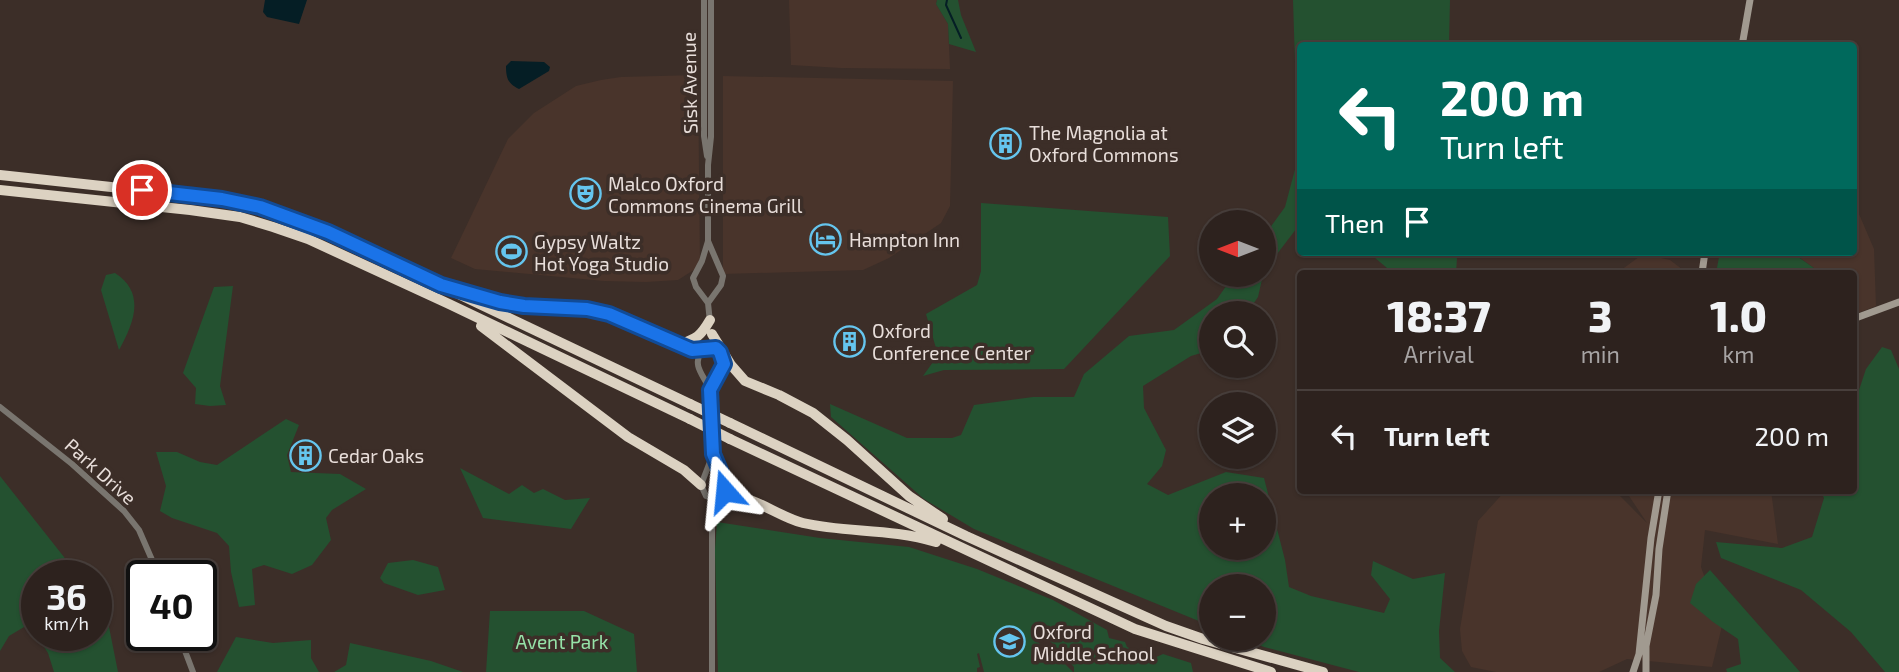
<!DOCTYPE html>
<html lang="en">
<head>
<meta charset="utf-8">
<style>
  body { margin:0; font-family:"Exo 2",sans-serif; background:#352a27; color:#f1f3f6; height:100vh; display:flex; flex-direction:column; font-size:26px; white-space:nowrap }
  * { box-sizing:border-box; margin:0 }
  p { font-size:23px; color:#a7a4a4 }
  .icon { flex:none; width:38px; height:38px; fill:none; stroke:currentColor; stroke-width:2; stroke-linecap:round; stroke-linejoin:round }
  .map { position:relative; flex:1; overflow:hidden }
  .drawer { position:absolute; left:1297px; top:270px; width:560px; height:224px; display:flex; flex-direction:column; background:#2d221e; border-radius:7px; box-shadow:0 2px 5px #0004,0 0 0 2px #483f3c }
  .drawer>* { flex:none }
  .hud { position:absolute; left:1297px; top:42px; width:560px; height:214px; border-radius:7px; box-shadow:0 2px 5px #0004,0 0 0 2px #483f3c; background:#00695c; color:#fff; overflow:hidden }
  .needle { width:46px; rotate:270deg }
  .buttons { position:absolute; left:1199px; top:210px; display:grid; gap:14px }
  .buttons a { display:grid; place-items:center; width:77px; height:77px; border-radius:50%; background:#2d221e; box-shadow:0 2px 5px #0004,0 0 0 2px #483f3c; font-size:35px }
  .speed { position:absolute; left:21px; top:560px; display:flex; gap:14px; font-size:35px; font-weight:700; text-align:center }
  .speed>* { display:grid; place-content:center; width:91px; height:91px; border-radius:50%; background:#2d221e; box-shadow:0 2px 5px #0004,0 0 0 2px #483f3c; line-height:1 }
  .speed small { font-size:18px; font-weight:400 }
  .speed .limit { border:4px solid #111; border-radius:10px; background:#fff; color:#111 }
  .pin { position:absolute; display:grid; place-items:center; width:60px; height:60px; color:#fff; margin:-30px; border:4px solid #fff; border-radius:50%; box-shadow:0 2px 7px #0007 }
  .me { position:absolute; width:77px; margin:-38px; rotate:342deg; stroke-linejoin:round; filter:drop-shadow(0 0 5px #0008) }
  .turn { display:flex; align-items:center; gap:24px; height:147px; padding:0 28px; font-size:32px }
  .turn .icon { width:91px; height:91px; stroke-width:2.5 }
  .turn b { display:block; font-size:49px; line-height:60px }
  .then { display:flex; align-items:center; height:66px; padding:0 28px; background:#0003; gap:14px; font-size:26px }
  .eta { display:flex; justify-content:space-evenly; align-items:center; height:119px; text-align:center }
  .eta b { font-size:42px; font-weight:800; line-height:49px }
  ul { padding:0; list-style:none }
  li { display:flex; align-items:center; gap:21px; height:91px; padding:0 28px; border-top:2px solid #483f3c }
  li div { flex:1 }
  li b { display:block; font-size:26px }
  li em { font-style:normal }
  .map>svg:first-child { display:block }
</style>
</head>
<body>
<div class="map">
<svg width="1899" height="672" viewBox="0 0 1899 672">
  <rect width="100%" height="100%" fill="#3c2e28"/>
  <path fill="#49342b" d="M789 0H937L936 4 948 24 950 69 841 68 791 65Z
    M698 75 700 266 678 280 646 282 604 281 475 269 451 258 508 139 534 113 576 86 601 80 621 77Z
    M723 76 953 81 950 206 941 223 889 258 863 270 723 274Z
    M1853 200 1874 249 1876 306 1853 315V273H1816L1814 268 1792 252H1853Z
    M1643 254 1670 260 1687 273H1617Z
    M1506 490H1614L1647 523 1625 490H1771L1778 544 1705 530 1701 567 1722 626 1712 667 1627 659 1599 672H1496L1471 667 1462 651 1460 629 1478 521Z"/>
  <path fill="#245130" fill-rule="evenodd" d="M937 0H958L961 15 976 52 949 44 948 24 936 4Z
    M1293 0H1450L1449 45 1300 46V224L1264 271V236L1285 207 1298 158Z
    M981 203 1168 217 1170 256 1064 369 944 370 923 376 938 355 926 314 977 285 981 271Z
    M1368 252H1453L1457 258 1456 273H1393Z
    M1720 252H1791L1814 268 1783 273H1716Z
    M115 273C146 293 134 323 119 350L101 290 106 275Z
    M1234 275H1263L1258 297 1247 313H1211V350L1191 356 1143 386 1144 408 1166 450 1162 466 1147 484 1168 495 1226 472 1264 478 1285 560 1289 587 1311 596 1384 613 1390 599 1371 575 1373 561 1413 579 1445 573 1439 631 1440 658 1455 672H1359L1264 647 1244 639H1264V586H1211V626L974 529 924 499 831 417 830 404 907 438H952L961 435 974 405 1033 397H1074L1084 374 1129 336 1174 330 1217 299ZM1211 495H1264V548H1211Z
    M233 286 220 386 226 405 210 406 195 404 196 388 183 373 214 287Z
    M1882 347 1891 350 1899 369V672H1885L1851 632 1801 590 1721 558 1716 542 1782 548 1812 537 1824 498 1820 490H1853V399L1857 396 1866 369Z
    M286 419 299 425 287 455 291 472 340 474 366 489 332 510 326 518 331 540 312 565 292 574 264 565 252 569 255 605 239 607 231 572 229 546 217 533 172 518 160 511 166 486 156 452H177L200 462 217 465Z
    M460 468 509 494 522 485 534 493 543 489 565 500 590 498 571 529 483 518Z
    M0 476 79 576H37V635H96V599L106 612 118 672H54L48 653 29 624 9 636 0 651Z
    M717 522 820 538 909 547 977 569 1053 600 1107 630 1109 638 1125 642 1127 647 1152 659 1163 654 1191 663 1193 672H1074V667L1041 631 1034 636 1048 656 1055 654 1073 672H984L979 653 977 654 980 667 977 668V672H718L715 550Z
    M413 560 438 567 445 590 418 595 384 583 380 578 388 563Z
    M1710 570 1800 672H1727L1726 669 1741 664 1738 639 1713 622 1690 603 1696 584Z
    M490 611H584L634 634 637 672H486Z
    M236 637 273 643 311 640V658L319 672H217Z
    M350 643 431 661 463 672H334L346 665Z"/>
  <path fill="#051e25" d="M265 0H307L299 24 267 17 263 12Z
    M511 61 544 62 550 67 549 71 519 89C508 84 506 78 506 66Z"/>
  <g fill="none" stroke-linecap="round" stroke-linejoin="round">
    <path stroke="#051e25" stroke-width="2" d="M947 0 946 5 961 38"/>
    <path stroke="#79756f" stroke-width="6" d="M704 0V136L707 156
      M708 241 723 276 721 285 708 303
      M710 322 708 303 696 287 693 278 702 261 708 241V165L711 137V0
      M713 347 720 352 724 364 710 390C704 375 692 367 701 351Z
      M710 390 713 454
      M0 407 72 464 124 511 139 530 159 576
      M713 454 726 485 723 496 714 499 706 496 701 485Z
      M179 635 193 672
      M712 672V513L713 506 719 499"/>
    <path stroke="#a19a90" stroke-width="7" d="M1742 46 1750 0
      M1702 273 1705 252
      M1853 319 1899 302
      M1633 672 1639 654 1651 538 1659 490
      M1646 672V646L1656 595 1659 549 1668 490"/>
    <path stroke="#dcd2c2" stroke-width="10" d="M0 175 222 199 260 207 328 232 690 404
      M0 190 190 210 240 217 273 227 308 239 449 304 690 419
      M473 295 524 306 587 309 609 314 679 345 701 351
      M481 326 628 437 684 470 701 485
      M712 334 731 365 745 381 779 395 813 413 847 440 909 496 943 519
      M679 345C697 338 700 337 710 320
      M730 423 966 536 1166 626 1203 639 1323 672
      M730 439 1135 629 1271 672
      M723 496C747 491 778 517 803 523 847 533 890 528 936 542
      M712 513 723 502 732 499"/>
    <path stroke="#dcd2c2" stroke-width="10" d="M690 404 730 423
      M690 419 730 439"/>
  </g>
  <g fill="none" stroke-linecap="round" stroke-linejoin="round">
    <defs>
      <path id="route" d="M142 190 222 199 260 207 328 232 441 285 500 302 524 306 587 309 609 314 692 350 716 348 720 352 724 364 710 390 713 454 724 480 725 491"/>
    </defs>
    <use href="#route" stroke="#114b97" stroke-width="18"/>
    <use href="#route" stroke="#1a73e8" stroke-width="12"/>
  </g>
  <defs>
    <symbol id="building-ring" viewBox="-11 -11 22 22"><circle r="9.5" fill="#3c2e28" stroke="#65c5ee" stroke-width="1.5"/><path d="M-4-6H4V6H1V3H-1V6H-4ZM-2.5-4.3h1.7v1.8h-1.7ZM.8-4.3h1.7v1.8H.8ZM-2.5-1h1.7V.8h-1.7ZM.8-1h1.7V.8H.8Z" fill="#65c5ee"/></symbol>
    <symbol id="theatre-ring" viewBox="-11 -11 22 22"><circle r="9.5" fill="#3c2e28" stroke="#65c5ee" stroke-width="1.5"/><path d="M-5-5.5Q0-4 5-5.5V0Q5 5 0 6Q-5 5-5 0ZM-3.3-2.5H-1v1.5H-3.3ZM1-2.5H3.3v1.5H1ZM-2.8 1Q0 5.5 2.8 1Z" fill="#65c5ee"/></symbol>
    <symbol id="hotel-ring" viewBox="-11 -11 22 22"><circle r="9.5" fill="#3c2e28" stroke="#65c5ee" stroke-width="1.5"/><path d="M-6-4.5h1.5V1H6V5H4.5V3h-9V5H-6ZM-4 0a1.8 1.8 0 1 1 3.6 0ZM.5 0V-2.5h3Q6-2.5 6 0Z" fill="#65c5ee"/></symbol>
    <symbol id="stadium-ring" viewBox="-11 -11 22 22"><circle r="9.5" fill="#3c2e28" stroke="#65c5ee" stroke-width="1.5"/><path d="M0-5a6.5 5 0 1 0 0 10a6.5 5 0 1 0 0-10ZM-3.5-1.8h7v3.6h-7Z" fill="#65c5ee"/></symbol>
    <symbol id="school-ring" viewBox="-11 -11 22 22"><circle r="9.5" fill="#3c2e28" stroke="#65c5ee" stroke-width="1.5"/><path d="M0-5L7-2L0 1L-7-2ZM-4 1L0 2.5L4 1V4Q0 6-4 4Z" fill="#65c5ee"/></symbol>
  </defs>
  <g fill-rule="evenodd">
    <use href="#building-ring" x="988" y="126" width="35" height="35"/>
    <use href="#theatre-ring" x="568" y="176" width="35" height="35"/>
    <use href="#hotel-ring" x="808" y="222" width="35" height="35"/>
    <use href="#stadium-ring" x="494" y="234" width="35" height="35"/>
    <use href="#building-ring" x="832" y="324" width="35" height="35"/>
    <use href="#building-ring" x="288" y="438" width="35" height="35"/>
    <use href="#school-ring" x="992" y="624" width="35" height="35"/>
  </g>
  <g text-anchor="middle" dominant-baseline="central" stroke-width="7" stroke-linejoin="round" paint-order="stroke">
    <g font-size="19" fill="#e8deda" stroke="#3c2e28">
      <text transform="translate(689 83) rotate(-91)">Sisk Avenue</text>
      <text transform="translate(101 471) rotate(42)">Park Drive</text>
    </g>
    <g font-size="19" fill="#e8deda" stroke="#3c2e28" text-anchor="start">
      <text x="1029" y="132">The Magnolia at<tspan x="1029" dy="22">Oxford Commons</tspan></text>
      <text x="608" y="183">Malco Oxford<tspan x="608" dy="22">Commons Cinema Grill</tspan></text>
      <text x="849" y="239">Hampton Inn</text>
      <text x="534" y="241">Gypsy Waltz<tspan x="534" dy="22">Hot Yoga Studio</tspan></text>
      <text x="872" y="330">Oxford<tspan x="872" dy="22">Conference Center</tspan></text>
      <text x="328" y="455">Cedar Oaks</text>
      <text x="1033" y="631">Oxford<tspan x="1033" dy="22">Middle School</tspan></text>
    </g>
    <g font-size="19" fill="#96e3a8" stroke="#3c2e28">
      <text x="562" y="641">Avent Park</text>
    </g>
  </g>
</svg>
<div class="buttons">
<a><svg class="needle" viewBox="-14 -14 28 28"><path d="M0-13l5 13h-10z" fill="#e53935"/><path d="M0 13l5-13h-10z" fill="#a7a4a4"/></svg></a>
<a><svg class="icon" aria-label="search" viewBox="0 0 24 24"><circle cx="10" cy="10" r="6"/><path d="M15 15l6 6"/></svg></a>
<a><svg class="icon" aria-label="layers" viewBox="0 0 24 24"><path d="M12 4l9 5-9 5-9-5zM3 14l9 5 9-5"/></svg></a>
<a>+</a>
<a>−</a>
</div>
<div class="speed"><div>36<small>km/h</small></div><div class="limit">40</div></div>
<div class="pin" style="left:142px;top:190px;background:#d93025"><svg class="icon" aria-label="arrive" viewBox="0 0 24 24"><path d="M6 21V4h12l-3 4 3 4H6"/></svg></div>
<svg class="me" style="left:725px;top:491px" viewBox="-20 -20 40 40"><path d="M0-17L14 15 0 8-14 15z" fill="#1a73e8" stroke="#fff" stroke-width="4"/></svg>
<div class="hud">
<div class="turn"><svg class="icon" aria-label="left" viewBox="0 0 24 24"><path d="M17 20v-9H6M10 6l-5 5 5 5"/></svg><div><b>200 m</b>Turn left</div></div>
<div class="then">Then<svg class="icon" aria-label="arrive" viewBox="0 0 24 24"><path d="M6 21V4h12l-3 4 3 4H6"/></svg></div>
</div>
<section class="drawer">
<div class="eta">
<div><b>18:37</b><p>Arrival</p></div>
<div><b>3</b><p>min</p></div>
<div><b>1.0</b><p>km</p></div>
</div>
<ul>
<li><svg class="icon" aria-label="left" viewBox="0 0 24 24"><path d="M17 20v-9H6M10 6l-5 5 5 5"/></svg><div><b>Turn left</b></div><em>200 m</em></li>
</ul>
</section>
</div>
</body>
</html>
